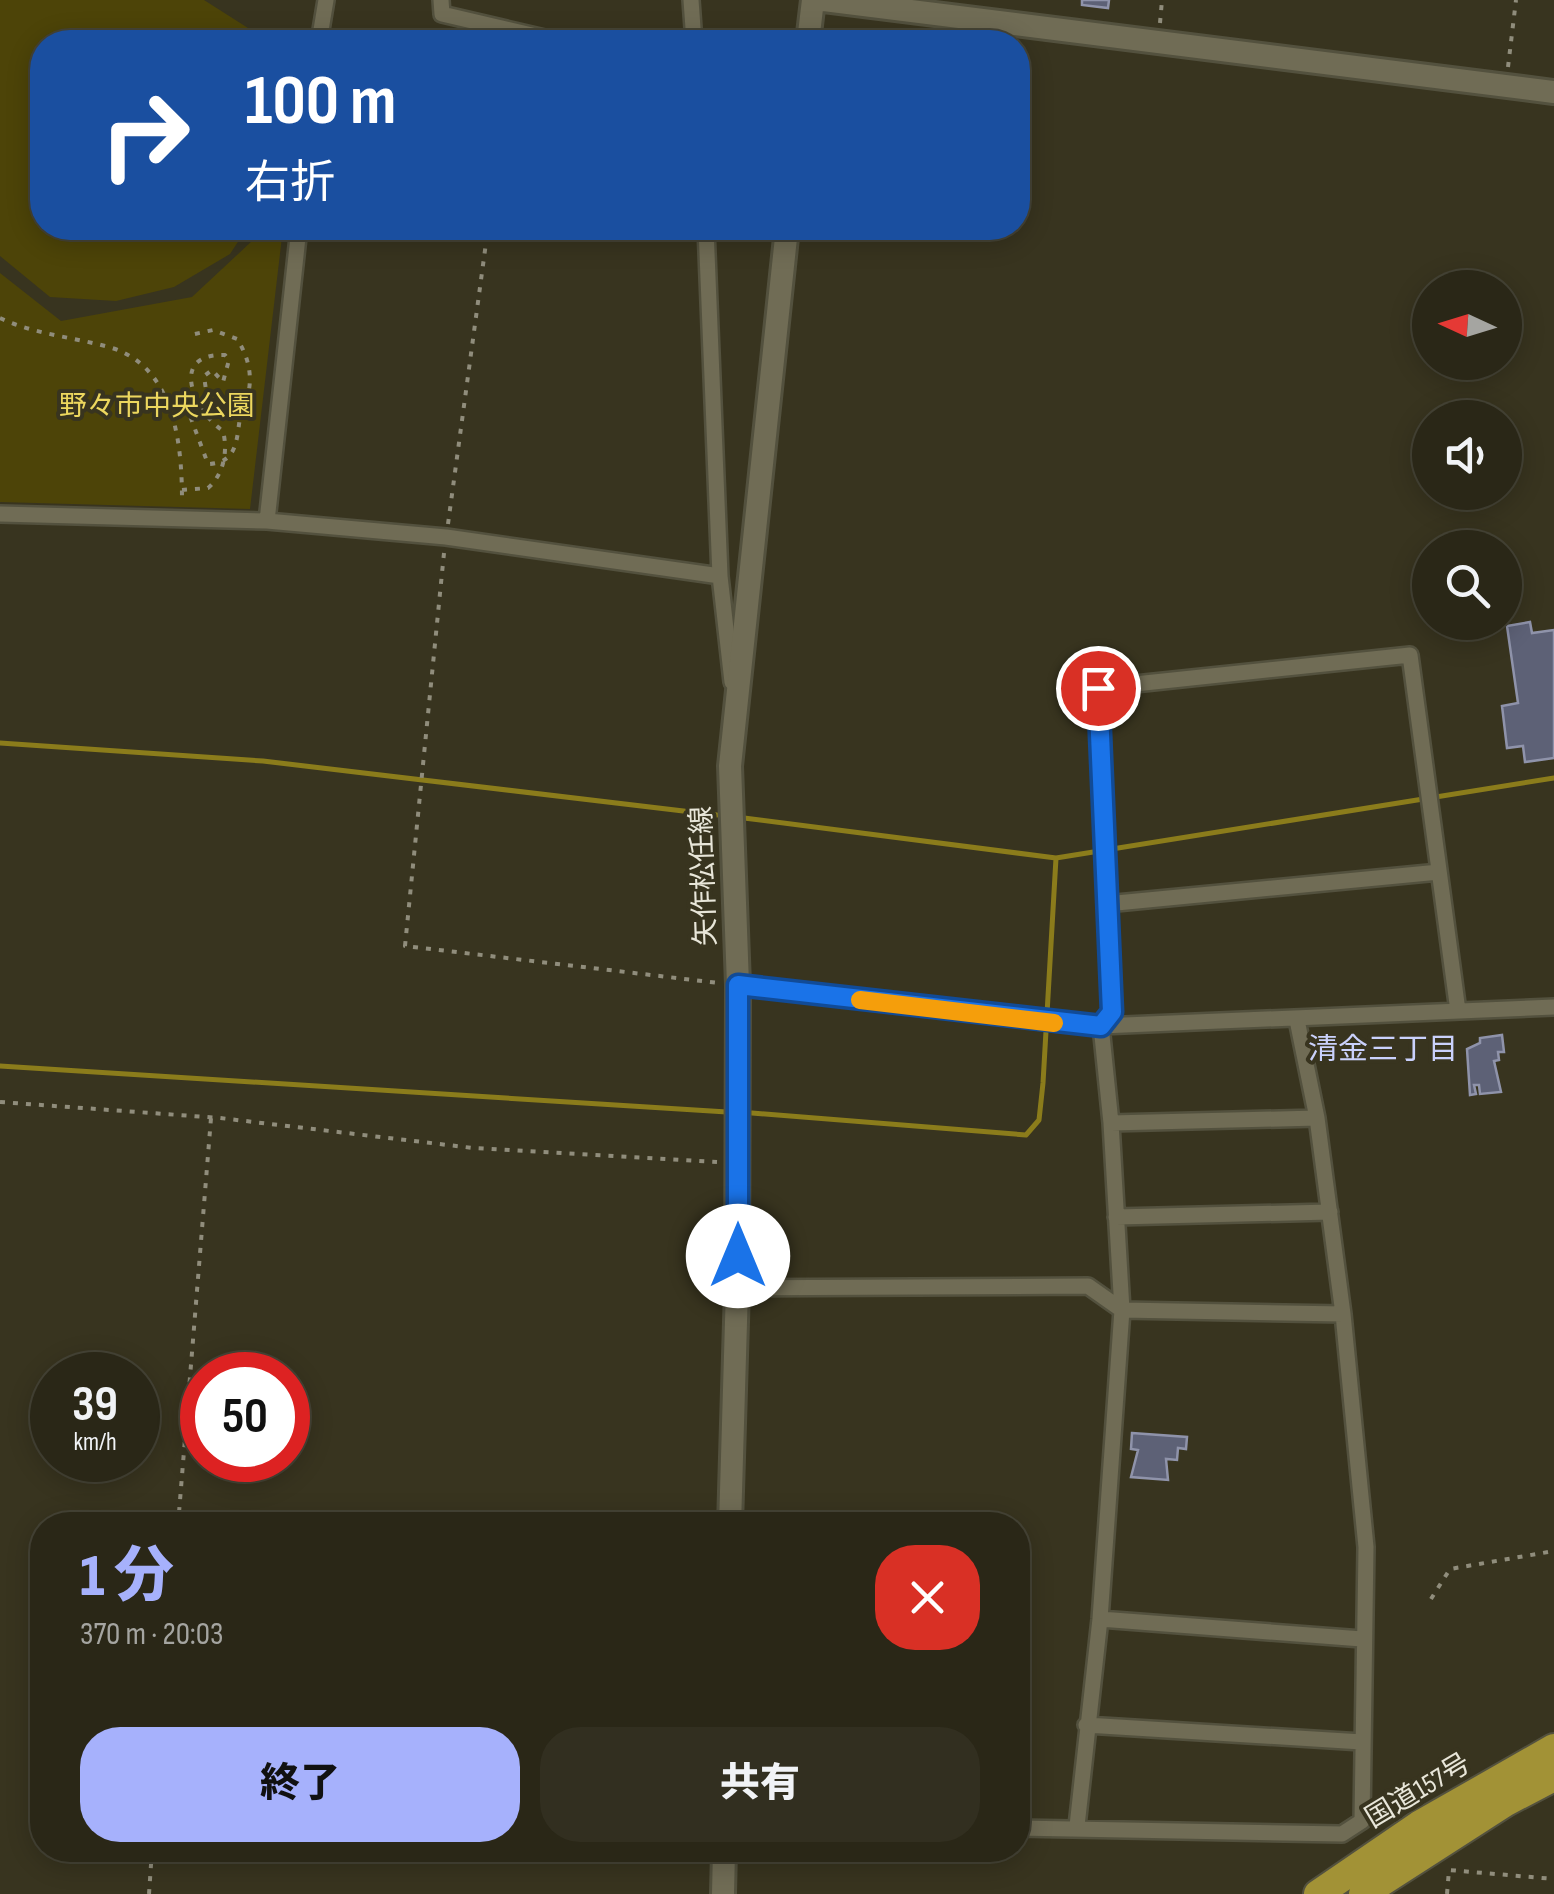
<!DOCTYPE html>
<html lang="ja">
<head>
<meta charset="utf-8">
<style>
  body { margin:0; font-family:"Sofia Sans Condensed","Noto Sans JP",sans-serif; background:#322f20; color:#f1f3f6; height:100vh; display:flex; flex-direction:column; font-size:38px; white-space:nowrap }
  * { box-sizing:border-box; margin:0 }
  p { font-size:32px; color:#a5a5a1 }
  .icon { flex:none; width:55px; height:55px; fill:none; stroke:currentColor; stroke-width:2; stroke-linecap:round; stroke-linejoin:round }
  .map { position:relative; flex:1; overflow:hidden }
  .drawer { position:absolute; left:30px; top:1512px; width:1000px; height:350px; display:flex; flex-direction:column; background:#2a2717; border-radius:40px; box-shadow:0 5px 25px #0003,0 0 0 2px #464436 }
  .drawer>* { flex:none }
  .banner { position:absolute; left:30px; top:30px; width:1000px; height:210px; border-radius:40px; box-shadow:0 5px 25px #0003,0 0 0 2px #464436; background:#1a4fa0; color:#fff; overflow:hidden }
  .needle { width:65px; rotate:274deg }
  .tools { position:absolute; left:1412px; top:270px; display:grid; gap:20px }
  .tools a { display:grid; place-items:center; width:110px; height:110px; border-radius:50%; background:#2a2717; box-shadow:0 5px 25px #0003,0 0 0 2px #464436; font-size:50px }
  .speed { position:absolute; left:30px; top:1352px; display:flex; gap:20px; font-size:50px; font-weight:700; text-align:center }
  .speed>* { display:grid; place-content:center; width:130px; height:130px; border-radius:50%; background:#2a2717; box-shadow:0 5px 25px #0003,0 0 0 2px #464436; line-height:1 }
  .speed small { font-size:25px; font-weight:400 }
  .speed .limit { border:15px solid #d22; background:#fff; color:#111 }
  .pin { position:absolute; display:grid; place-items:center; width:85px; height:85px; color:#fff; margin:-42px; border:5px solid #fff; border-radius:50%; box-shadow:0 2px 10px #0007 }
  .me { position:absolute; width:110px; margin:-55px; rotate:0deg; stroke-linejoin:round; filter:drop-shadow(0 0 8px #0008) }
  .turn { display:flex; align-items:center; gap:35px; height:210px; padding:0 50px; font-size:45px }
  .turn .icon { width:130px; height:130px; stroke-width:2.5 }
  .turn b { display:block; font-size:70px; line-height:85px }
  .round { display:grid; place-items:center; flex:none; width:105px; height:105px; border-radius:40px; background:#322f20 }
  .overview { display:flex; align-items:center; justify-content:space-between; height:170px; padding:0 50px }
  h1 { font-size:60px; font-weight:800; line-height:75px; color:#a6b1fc }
  .cta { display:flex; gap:20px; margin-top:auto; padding:20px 50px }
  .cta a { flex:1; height:115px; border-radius:40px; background:#a6b1fc; color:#111; font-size:40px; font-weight:800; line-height:115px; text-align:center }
  .cta a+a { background:#322f20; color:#f1f3f6 }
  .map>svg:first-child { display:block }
</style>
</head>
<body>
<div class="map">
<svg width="1554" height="1894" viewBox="0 0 1554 1894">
  <rect width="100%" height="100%" fill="#38341f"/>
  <path fill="#4d4408" d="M0 0H204L248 28 254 42H42V228H247L230 254 174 287 116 301 50 297 0 256Z
    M266 228H283L250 509 0 502V273L61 321 192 297Z"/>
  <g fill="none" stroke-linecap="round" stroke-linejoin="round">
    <path stroke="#8b7c1b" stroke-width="5" d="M0 743 263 761 717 815
      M744 818 1056 858 1554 778
      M0 1066 727 1112
      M752 1113 1026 1135 1039 1120 1043 1083 1056 858"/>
  </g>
  <path fill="#5d6176" stroke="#8f93aa" stroke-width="2.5" d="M1082 0H1109L1108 8 1082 5Z
    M1082 0H1109L1108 8 1082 5Z
    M1530 622 1532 633 1554 630V758L1525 762 1523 746 1507 748 1502 706 1518 703 1507 626Z
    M1502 1035 1504 1052H1498L1499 1060 1494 1061 1501 1092 1480 1094 1479 1085H1474L1476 1094 1470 1095 1467 1049 1480 1043V1038Z
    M1132 1433 1187 1437 1186 1449 1178 1448 1177 1460 1166 1459 1168 1480 1131 1477 1138 1450 1131 1449Z"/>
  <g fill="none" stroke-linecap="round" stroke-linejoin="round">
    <defs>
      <path id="street" d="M441 0 442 14 549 39 548 42
        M691 0 694 42
        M319 42 326 0
        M706 228 720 576
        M0 514 267 521 446 537 720 576 732 682
        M267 521 299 228
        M1106 904 1439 872
        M738 985 1101 1026 1554 1007
        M1317 1118 1111 1123 1101 1026 1112 1012 1097 688 1410 655 1458 1011
        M1116 1217 1330 1212
        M737 1288 1088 1286 1122 1310 1343 1314 1317 1118 1297 1020
        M1100 1619 1362 1639
        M1086 1725 1362 1742
        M1077 1826 1100 1619 1122 1310 1111 1123
        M1018 1828 1342 1834 1362 1821 1366 1547 1343 1314"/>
      <path id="secondary" d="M824 0 1554 92
        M808 42 813 0
        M730 1525 737 1288 738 985 730 766 787 228
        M723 1894 724 1850"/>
      <path id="highway" d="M1318 1894 1419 1825 1554 1748
        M1363 1894 1506 1802 1554 1777"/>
    </defs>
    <use href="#street" stroke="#53513e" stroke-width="20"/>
    <use href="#secondary" stroke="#53513e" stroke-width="28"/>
    <use href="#highway" stroke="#53513e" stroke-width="32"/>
    <path stroke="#908d7c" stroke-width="4" stroke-dasharray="5 8" stroke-linecap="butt" d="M1160 23 1162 0
      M1508 67 1516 0
      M0 318C36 335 75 337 112 348 175 368 182 445 182 500
      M186 405 208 464C240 463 236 436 241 412
      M182 490 208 488C224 474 228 451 223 431 195 412 167 353 225 355L229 360 223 382 212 370 204 376 207 397 213 405 233 413 245 404C254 381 250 359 237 339L213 330 190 335
      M448 524 488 228
      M444 553 405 946 719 983
      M0 1102 220 1118 473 1148 717 1162
      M178 1525 211 1118
      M1431 1599 1450 1569 1554 1551
      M149 1894 152 1850
      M1447 1894 1449 1870 1554 1879"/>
    <use href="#street" stroke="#706c55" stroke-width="15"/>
    <use href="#secondary" stroke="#706c55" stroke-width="22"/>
    <use href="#highway" stroke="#a29236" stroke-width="28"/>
  </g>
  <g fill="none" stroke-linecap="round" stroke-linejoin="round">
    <defs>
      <path id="route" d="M738 1256V985L1101 1026 1112 1012 1098 688"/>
    </defs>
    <use href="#route" stroke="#114b97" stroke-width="25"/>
    <use href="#route" stroke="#1a73e8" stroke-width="18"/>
    <path stroke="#f59e0b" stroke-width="18" d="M860 1000 1054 1023"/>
  </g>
  <g text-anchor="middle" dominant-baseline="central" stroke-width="8" stroke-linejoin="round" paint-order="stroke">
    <g font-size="28" fill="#ecd75e" stroke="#38341f">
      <text x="157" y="406">野々市中央公園</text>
    </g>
    <g font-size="28" fill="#e8e6d9" stroke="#38341f">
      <text transform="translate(704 876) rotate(-92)">矢作松任線</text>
      <text transform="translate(1418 1791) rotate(-31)">国道157号</text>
    </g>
    <g font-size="30" fill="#cad1fc" stroke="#38341f">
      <text x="1383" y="1050">清金三丁目</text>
    </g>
  </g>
</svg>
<div class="tools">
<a><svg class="needle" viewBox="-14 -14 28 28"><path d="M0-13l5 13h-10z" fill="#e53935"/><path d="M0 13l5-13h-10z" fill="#a5a5a1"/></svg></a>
<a><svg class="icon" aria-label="sound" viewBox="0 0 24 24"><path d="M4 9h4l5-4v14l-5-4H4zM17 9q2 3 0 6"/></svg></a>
<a><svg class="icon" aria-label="search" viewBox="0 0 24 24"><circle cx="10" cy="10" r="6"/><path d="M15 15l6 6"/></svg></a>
</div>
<div class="speed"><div>39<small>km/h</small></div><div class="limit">50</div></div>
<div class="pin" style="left:1098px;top:688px;background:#d93025"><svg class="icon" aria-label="arrive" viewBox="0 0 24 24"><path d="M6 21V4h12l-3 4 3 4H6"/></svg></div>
<svg class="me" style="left:738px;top:1256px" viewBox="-20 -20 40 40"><circle r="19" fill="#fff"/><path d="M0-13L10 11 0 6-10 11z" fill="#1a73e8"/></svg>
<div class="banner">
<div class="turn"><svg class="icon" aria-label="right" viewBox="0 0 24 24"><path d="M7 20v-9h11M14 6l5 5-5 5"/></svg><div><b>100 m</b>右折</div></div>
</div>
<section class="drawer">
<div class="overview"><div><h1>1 分</h1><p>370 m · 20:03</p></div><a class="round" style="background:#d93025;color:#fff"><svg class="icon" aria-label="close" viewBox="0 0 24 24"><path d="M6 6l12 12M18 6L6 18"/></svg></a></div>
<div class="cta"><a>終了</a><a>共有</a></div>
</section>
</div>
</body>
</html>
